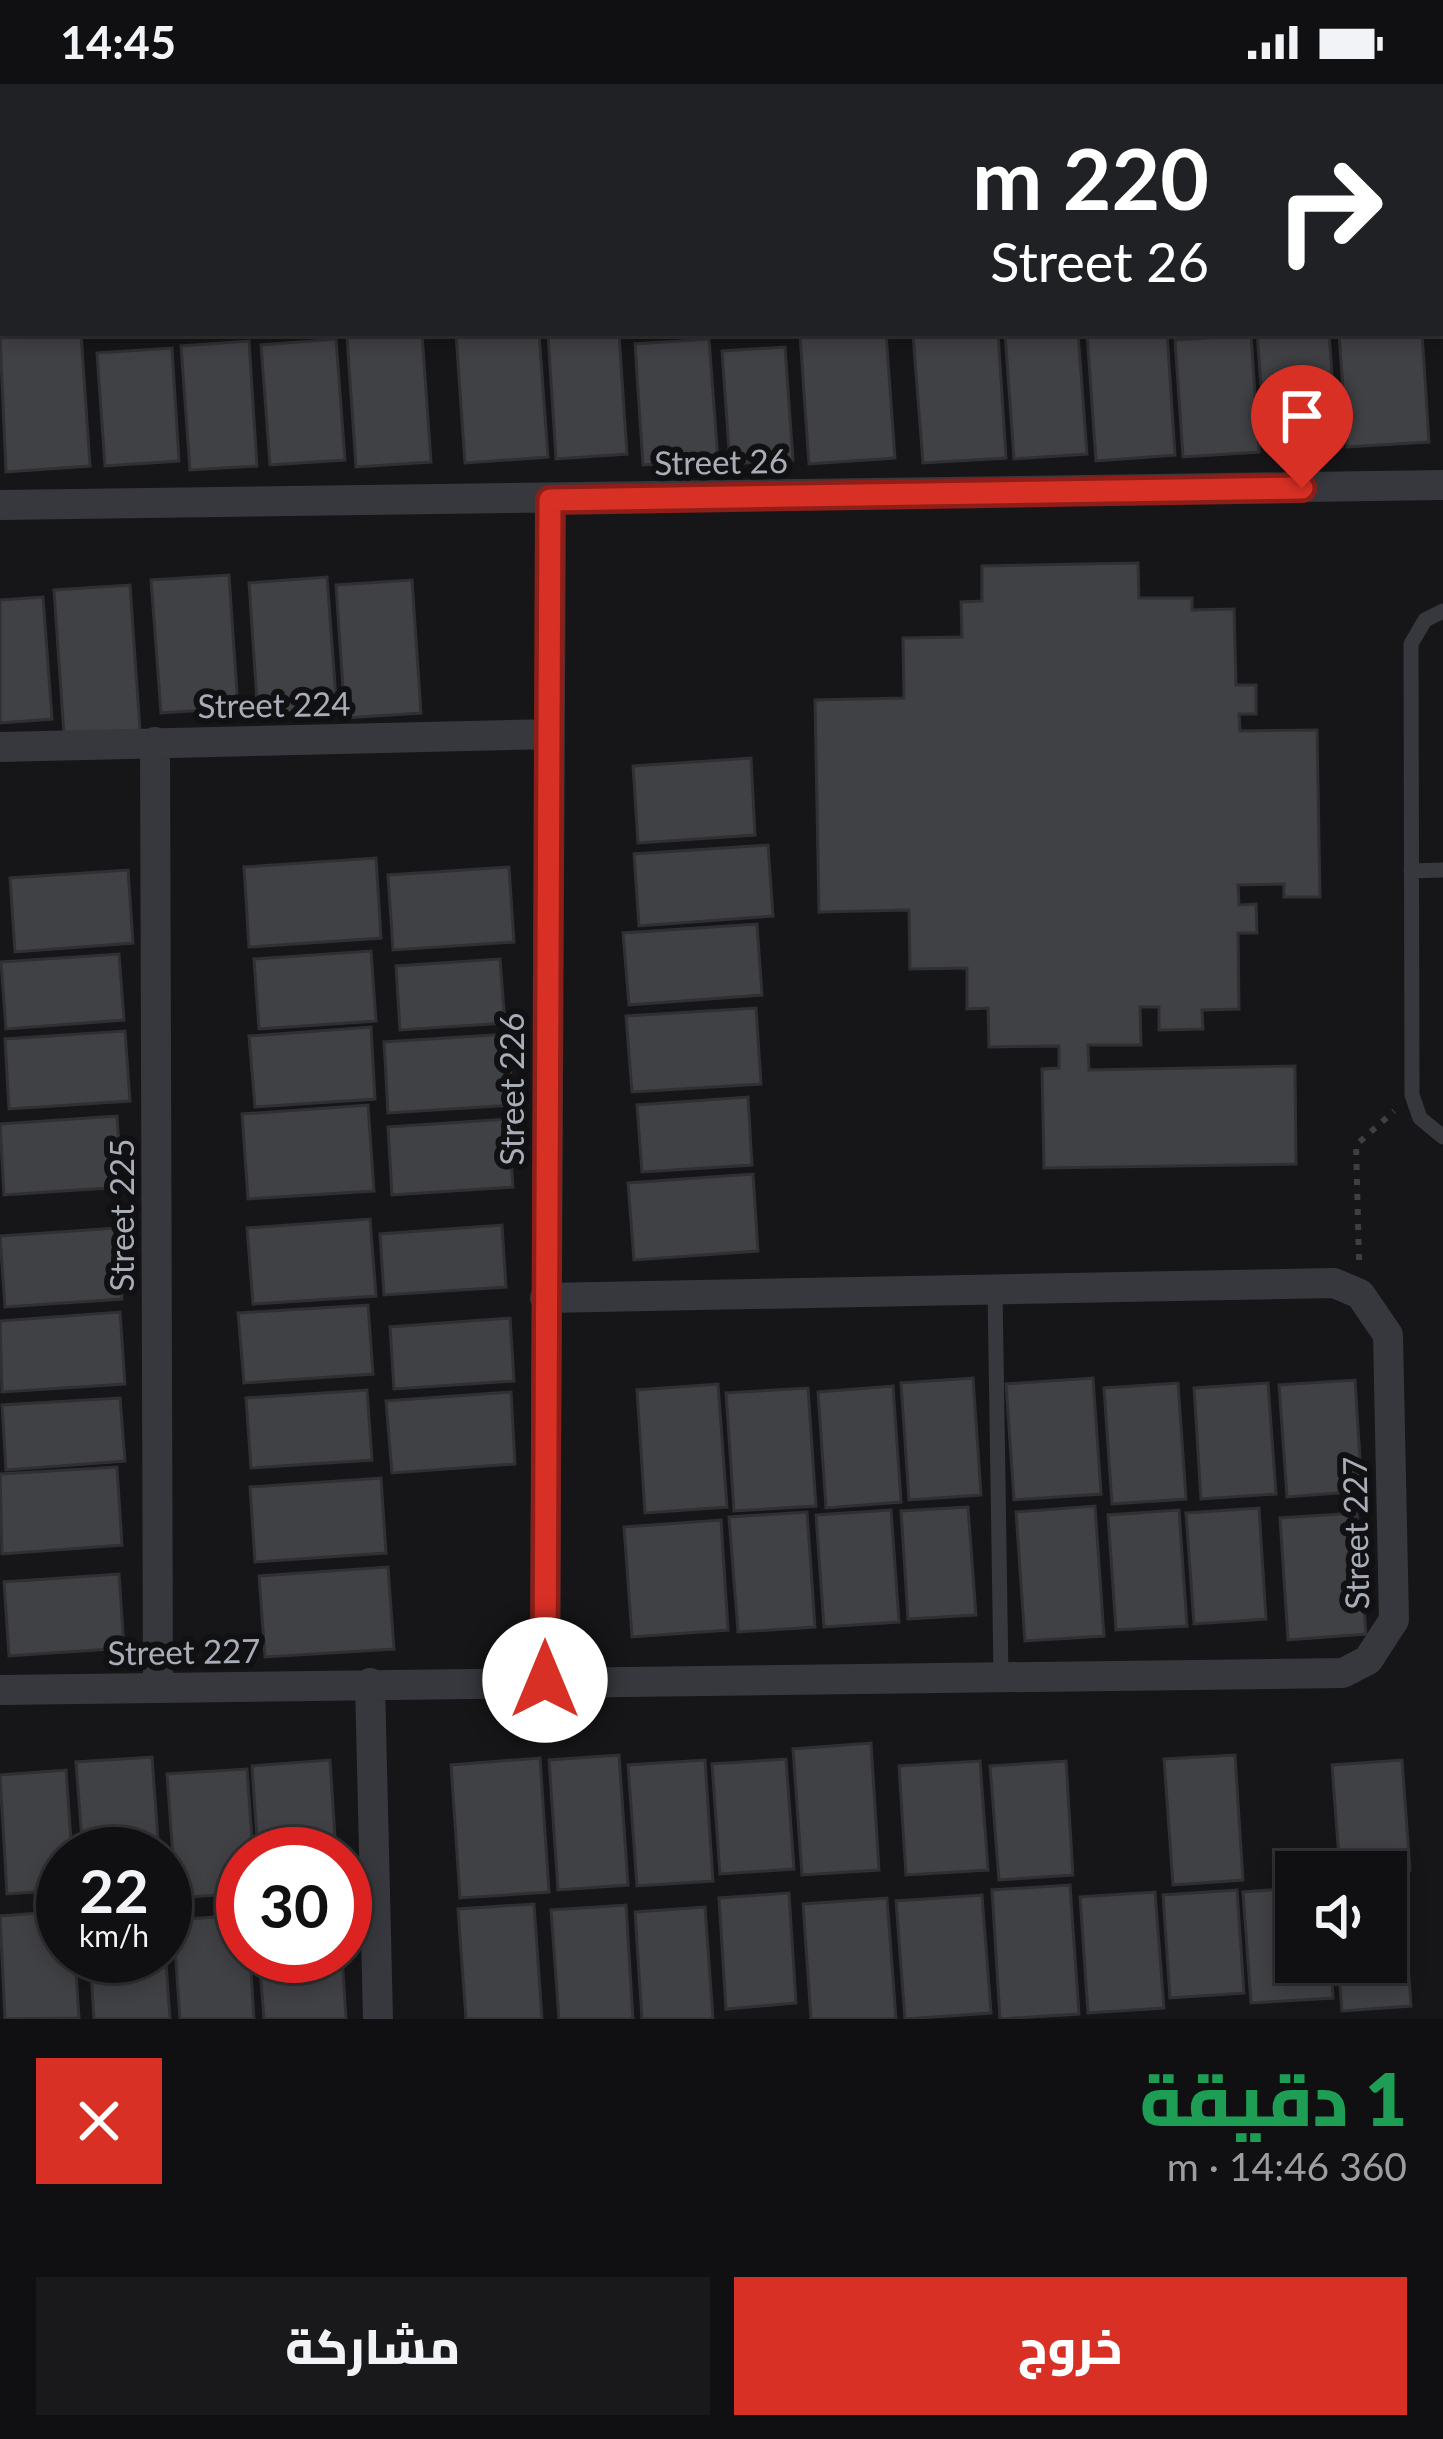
<!DOCTYPE html>
<html lang="ar">
<head>
<meta charset="utf-8">
<style>
  body { margin:0; font-family:Lato,Cairo,sans-serif; background:#19191b; color:#f1f3f6; direction:rtl; height:100vh; display:flex; flex-direction:column; font-size:45px; white-space:nowrap }
  * { box-sizing:border-box; margin:0 }
  p { font-size:39px; color:#9c9d9f }
  .icon { flex:none; width:66px; height:66px; fill:none; stroke:currentColor; stroke-width:2; stroke-linecap:round; stroke-linejoin:round }
  .map { position:relative; height:1935px; overflow:hidden; direction:ltr }
  .panel { display:flex; flex-direction:column; background:#101012; flex:1 }
  .panel>* { flex:none }
  .guide { position:absolute; left:0px; top:0px; width:1443px; height:252px; box-shadow:0 6px 18px #0003,0 0 0 3px #303032; direction:rtl; background:#202124; color:#fff; overflow:hidden }
  .buttons { position:absolute; left:1275px; top:1767px; display:grid; gap:24px }
  .buttons a { display:grid; place-items:center; width:132px; height:132px; border-radius:0px; background:#101012; box-shadow:0 6px 18px #0003,0 0 0 3px #303032; font-size:60px }
  .speed { position:absolute; left:36px; top:1743px; display:flex; gap:24px; font-size:60px; font-weight:700; text-align:center }
  .speed>* { display:grid; place-content:center; width:156px; height:156px; border-radius:50%; background:#101012; box-shadow:0 6px 18px #0003,0 0 0 3px #303032; line-height:1 }
  .speed small { font-size:30px; font-weight:400 }
  .speed .limit { border:18px solid #d22; background:#fff; color:#111 }
  .pin { position:absolute; display:grid; place-items:center; width:102px; height:102px; color:#fff; margin:-123px -51px; border-radius:50% 50% 50% 0; rotate:-45deg; box-shadow:0 0 12px #0007 }
  .pin .icon { rotate:45deg }
  .me { position:absolute; width:132px; margin:-66px; rotate:0deg; stroke-linejoin:round; filter:drop-shadow(0 0 9px #0008) }
  .turn { display:flex; align-items:center; gap:42px; height:252px; padding:0 36px; font-size:54px }
  .turn .icon { width:156px; height:156px; stroke-width:2.5 }
  .turn b { display:block; font-size:84px; line-height:102px }
  .round { display:grid; place-items:center; flex:none; width:126px; height:126px; border-radius:0px; background:#19191b }
  .head { display:flex; align-items:center; justify-content:space-between; height:204px; padding:0 36px }
  h1 { font-size:72px; font-weight:800; line-height:90px; color:#1e9e55 }
  .primary-button { display:flex; gap:24px; margin-top:auto; padding:24px 36px }
  .primary-button a { flex:1; height:138px; border-radius:0px; background:#d93025; color:#fff; font-size:48px; font-weight:800; line-height:138px; text-align:center }
  .primary-button a+a { background:#19191b; color:#f1f3f6 }
  .status { display:flex; justify-content:space-between; align-items:center; height:84px; padding:0 60px; background:#101012; direction:ltr }
  .status svg { height:33px; fill:currentColor }
  .map>svg:first-child { display:block }
</style>
</head>
<body>
<div class="status"><b>14:45</b><svg viewBox="0 0 49 12"><path d="M0 12V9h3v3zM5 12V6h3v6zM10 12V3h3v9zM15 12V0h3v12zM26 1h20v11H26zM47 4h2v5h-2z"/></svg></div>
<div class="map">
<svg width="1443" height="1935" viewBox="0 0 1443 1935">
  <rect width="100%" height="100%" fill="#161618"/>
  <path fill="#404145" stroke="#303034" stroke-width="3" d="M7 0H114V3H7Z
    M614 0H686V3H615Z
    M697 0H769V3H697Z
    M867 0 868 3H791L834 0Z
    M877 0H953L954 3H877Z
    M1080 0H1200V3H1080Z
    M1215 0H1324L1325 3H1215Z
    M81 249 90 382 6 388 0 252Z
    M422 249 431 378 356 383 347 253Z
    M539 249 548 373 465 379 456 250Z
    M619 249 627 370 556 375 548 250Z
    M886 249 895 374 809 380 800 251Z
    M998 249 1006 374 923 379 913 251Z
    M1005 249H1078L1087 370 1014 375Z
    M1087 249H1167L1175 371 1096 377Z
    M1257 249H1329L1337 361 1266 366Z
    M1339 249H1422L1429 358 1347 363Z
    M1251 251 1259 368 1183 373 1175 256Z
    M336 255 345 376 270 381 261 261Z
    M709 255 718 376 643 381 635 260Z
    M249 257 257 382 190 386 181 262Z
    M785 263 793 376 730 380 722 267Z
    M172 264 179 377 105 382 97 269Z
    M1138 479 1139 514H1192V526L1234 525 1236 601H1256V630H1239L1240 647 1317 646 1320 813H1284V800L1238 801 1239 821 1256 820 1257 849H1238L1239 925 1202 926 1203 945 1159 946V923H1140L1141 961H1088L1089 986 1295 982 1296 1080 1044 1084 1042 985 1059 984V962L989 963 988 924 967 925V884L910 885 909 826 819 828 815 616 904 614 903 554 962 553 961 518 982 517V482Z
    M229 491 238 624 161 629 151 496Z
    M327 493 337 628 258 633 249 499Z
    M412 496 421 629 345 634 336 501Z
    M130 501 140 646 64 651 54 506Z
    M43 513 52 635 0 639V516Z
    M751 674 755 751 638 759 633 682Z
    M768 761 773 832 639 842 634 770Z
    M376 774 381 854 249 863 244 783Z
    M509 783 514 858 393 866 388 791Z
    M128 786 133 859 15 868 10 794Z
    M757 840 762 911 629 921 623 849Z
    M371 867 376 937 259 945 254 875Z
    M119 870 124 936 6 945 1 878Z
    M500 875 505 939 400 946 396 882Z
    M756 924 761 1000 632 1008 626 932Z
    M371 943 375 1015 255 1023 249 952Z
    M125 947 130 1017 9 1025 5 955Z
    M508 950 513 1021 388 1029 384 958Z
    M748 1013 752 1081 642 1088 637 1021Z
    M368 1021 374 1107 248 1115 242 1030Z
    M117 1032 122 1103 4 1111 0 1040Z
    M508 1035 513 1103 392 1111 388 1043Z
    M753 1090 758 1167 634 1176 628 1099Z
    M370 1135 376 1212 253 1220 247 1144Z
    M502 1141 506 1203 384 1211 380 1150Z
    M117 1144 122 1215 5 1223 0 1152Z
    M368 1221 373 1290 244 1299 238 1229Z
    M120 1228 125 1300 2 1308 0 1237Z
    M510 1234 514 1297 394 1305 390 1243Z
    M973 1294 981 1411 909 1416 901 1299Z
    M1093 1294 1101 1410 1014 1416 1006 1300Z
    M1355 1296 1362 1407 1287 1413 1279 1301Z
    M1178 1299 1186 1415 1112 1420 1104 1304Z
    M1268 1299 1276 1410 1201 1415 1194 1304Z
    M718 1300 727 1423 645 1429 637 1306Z
    M893 1302 901 1418 826 1424 818 1308Z
    M808 1304 816 1422 734 1427 726 1309Z
    M367 1306 372 1376 251 1384 246 1314Z
    M511 1308 515 1380 392 1389 386 1317Z
    M120 1314 125 1377 6 1386 2 1321Z
    M117 1383 122 1461 2 1470 0 1390Z
    M381 1394 386 1469 255 1478 250 1403Z
    M1095 1422 1104 1552 1025 1557 1016 1428Z
    M968 1423 976 1531 908 1535 901 1427Z
    M1259 1424 1266 1535 1194 1540 1186 1429Z
    M891 1426 899 1538 824 1543 816 1431Z
    M1179 1426 1187 1542 1116 1546 1108 1431Z
    M807 1428 815 1543 738 1548 729 1433Z
    M1357 1429 1366 1550 1288 1556 1280 1434Z
    M721 1436 728 1546 632 1553 624 1443Z
    M388 1483 394 1565 265 1573 259 1492Z
    M119 1490 124 1564 9 1572 4 1498Z
    M871 1659 879 1786 802 1791 793 1665Z
    M619 1671 628 1801 558 1806 549 1676Z
    M1235 1671 1243 1796 1173 1801 1164 1675Z
    M152 1673 159 1770H83L76 1678Z
    M540 1674 549 1808 460 1814 451 1681Z
    M786 1675 794 1785 720 1790 712 1680Z
    M330 1676 336 1770H258L252 1682Z
    M705 1676 713 1797 637 1802 628 1681Z
    M1402 1676 1410 1786 1340 1788 1332 1681Z
    M980 1677 988 1786 906 1791 899 1682Z
    M1066 1677 1073 1791 999 1796 990 1682Z
    M247 1685 253 1770H243V1809L176 1814 167 1690Z
    M66 1686 72 1770H63V1806L7 1810 0 1691Z
    M1070 1801 1079 1930 1000 1935 992 1806Z
    M1296 1804V1878H1331L1333 1914 1251 1919 1243 1808Z
    M1403 1804 1411 1922 1342 1927 1338 1878H1386V1805Z
    M1237 1806 1244 1909 1170 1914 1163 1811Z
    M1155 1808 1164 1924 1088 1929 1080 1813Z
    M789 1809 796 1919 726 1925 719 1814Z
    M982 1811 991 1929 905 1935 896 1817Z
    M887 1814 896 1935H811L803 1820Z
    M534 1820 542 1935H466L458 1825Z
    M626 1821 633 1935H559L551 1826Z
    M705 1823 713 1935H642L635 1828Z
    M63 1827V1872H75L79 1934 5 1935 0 1832Z
    M243 1831V1872H250L254 1935H180L173 1836Z
    M165 1865 170 1935H94L90 1872H165Z
    M259 1872H342L346 1935H264Z"/>
  <g fill="none" stroke-linecap="round" stroke-linejoin="round">
    <path stroke="#3d3f44" stroke-width="6" stroke-dasharray="6 9" stroke-linecap="butt" d="M1440 218 1443 220
      M1359 1176 1356 1061 1394 1027"/>
    <path stroke="#37383d" stroke-width="15" d="M595 0V3
      M1443 527 1425 536 1411 560 1412 1011 1420 1034 1443 1053
      M1411 787 1443 786
      M995 1205 1001 1592"/>
    <path stroke="#37383d" stroke-width="30" d="M162 0V3
      M998 0V3
      M1373 3V0
      M0 175H3
      M0 421 1443 401
      M155 658 158 1603
      M0 663 550 650
      M545 1596 551 416
      M370 1599 378 1935
      M0 1606 1343 1589 1368 1576 1394 1536 1388 1251 1360 1210 1334 1199 545 1214"/>
  </g>
  <g fill="none" stroke-linecap="round" stroke-linejoin="round">
    <defs>
      <path id="route" d="M545 1596 550 416 1302 404"/>
    </defs>
    <use href="#route" stroke="#8d1f18" stroke-width="30"/>
    <use href="#route" stroke="#d93025" stroke-width="21"/>
  </g>
  <g text-anchor="middle" dominant-baseline="central" stroke-width="12" stroke-linejoin="round" paint-order="stroke">
    <g font-size="33" fill="#a8adb8" stroke="#111113">
      <text transform="translate(721 377) rotate(-1)">Street 26</text>
      <text transform="translate(274 620) rotate(-1)">Street 224</text>
      <text transform="translate(511 1005) rotate(-90)">Street 226</text>
      <text transform="translate(121 1131) rotate(-90)">Street 225</text>
      <text transform="translate(1355 1449) rotate(-91)">Street 227</text>
      <text transform="translate(184 1567) rotate(-1)">Street 227</text>
    </g>
  </g>
</svg>
<div class="buttons">
<a><svg class="icon" aria-label="sound" viewBox="0 0 24 24"><path d="M4 9h4l5-4v14l-5-4H4zM17 9q2 3 0 6"/></svg></a>
</div>
<div class="speed"><div>22<small>km/h</small></div><div class="limit">30</div></div>
<div class="pin" style="left:1302px;top:404px;background:#d93025"><svg class="icon" aria-label="arrive" viewBox="0 0 24 24"><path d="M6 21V4h12l-3 4 3 4H6"/></svg></div>
<svg class="me" style="left:545px;top:1596px" viewBox="-20 -20 40 40"><circle r="19" fill="#fff"/><path d="M0-13L10 11 0 6-10 11z" fill="#d93025"/></svg>
<div class="guide">
<div class="turn"><svg class="icon" aria-label="right" viewBox="0 0 24 24"><path d="M7 20v-9h11M14 6l5 5-5 5"/></svg><div><b>220 m</b>Street 26</div></div>
</div>
</div>
<section class="panel">
<div class="head"><div><h1>1 دقيقة</h1><p>360 m · 14:46</p></div><a class="round" style="background:#d93025;color:#fff"><svg class="icon" aria-label="close" viewBox="0 0 24 24"><path d="M6 6l12 12M18 6L6 18"/></svg></a></div>
<div class="primary-button"><a>خروج</a><a>مشاركة</a></div>
</section>
</body>
</html>
